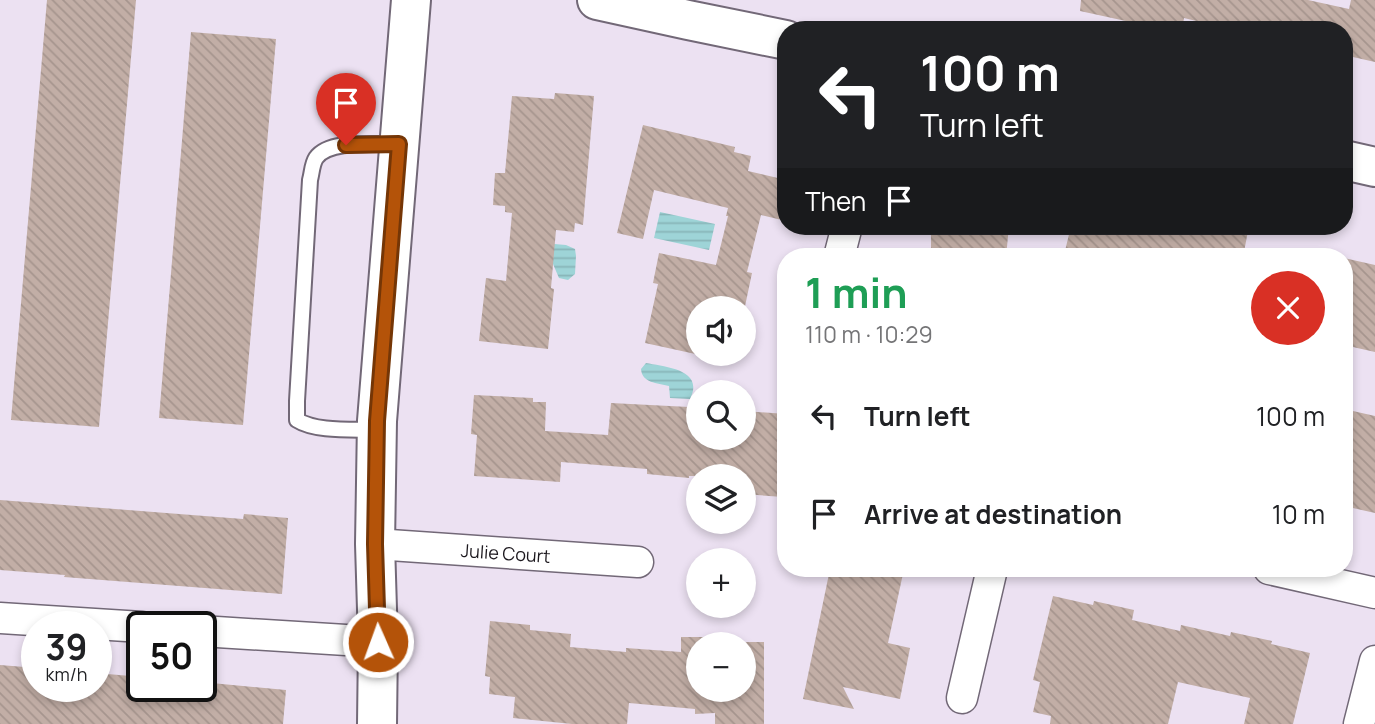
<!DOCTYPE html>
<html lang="en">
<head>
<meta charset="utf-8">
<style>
  body { margin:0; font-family:Manrope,sans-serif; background:#f2f2f2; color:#202124; height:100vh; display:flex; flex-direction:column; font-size:26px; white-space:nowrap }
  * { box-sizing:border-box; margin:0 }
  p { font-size:23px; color:#757577 }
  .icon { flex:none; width:38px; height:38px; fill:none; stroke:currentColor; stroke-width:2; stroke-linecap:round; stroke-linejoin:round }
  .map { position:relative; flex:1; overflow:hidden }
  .details { position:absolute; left:777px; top:248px; width:576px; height:329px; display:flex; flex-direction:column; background:#fff; border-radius:28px; box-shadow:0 4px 10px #0003 }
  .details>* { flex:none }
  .hud { position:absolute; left:777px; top:21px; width:576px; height:214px; border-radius:28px; box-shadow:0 4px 10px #0003; background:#202124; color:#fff; overflow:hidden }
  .tools { position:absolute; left:686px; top:296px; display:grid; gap:14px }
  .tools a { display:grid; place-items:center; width:70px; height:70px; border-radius:50%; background:#fff; box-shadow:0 4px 10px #0003; font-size:35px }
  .speed { position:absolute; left:21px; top:611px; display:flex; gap:14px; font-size:35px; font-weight:700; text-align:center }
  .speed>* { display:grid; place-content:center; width:91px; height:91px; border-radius:50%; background:#fff; box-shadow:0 4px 10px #0003; line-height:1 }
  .speed small { font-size:18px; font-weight:400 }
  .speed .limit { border:4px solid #111; border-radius:10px; background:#fff; color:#111 }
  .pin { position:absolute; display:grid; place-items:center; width:60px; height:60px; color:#fff; margin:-72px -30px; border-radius:50% 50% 50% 0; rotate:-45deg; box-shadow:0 0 7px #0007 }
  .pin .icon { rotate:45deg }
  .me { position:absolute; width:77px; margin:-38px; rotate:358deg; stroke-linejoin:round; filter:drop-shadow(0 0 5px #0008) }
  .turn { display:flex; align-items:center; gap:24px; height:147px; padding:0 28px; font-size:32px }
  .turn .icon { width:91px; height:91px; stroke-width:2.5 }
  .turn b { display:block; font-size:49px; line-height:60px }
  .then { display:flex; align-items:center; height:66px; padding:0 28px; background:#0003; gap:14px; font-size:26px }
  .round { display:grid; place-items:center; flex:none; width:74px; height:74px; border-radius:37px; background:#f2f2f2 }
  .overview { display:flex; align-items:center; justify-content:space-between; height:119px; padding:0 28px }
  h1 { font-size:42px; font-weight:700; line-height:52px; color:#1e9e55 }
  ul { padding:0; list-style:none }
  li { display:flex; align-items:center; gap:21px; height:98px; padding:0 28px }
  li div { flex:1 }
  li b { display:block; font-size:26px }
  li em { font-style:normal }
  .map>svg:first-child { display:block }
</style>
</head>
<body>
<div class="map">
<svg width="1375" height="724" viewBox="0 0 1375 724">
  <defs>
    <pattern id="water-rules" width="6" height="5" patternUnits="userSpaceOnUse" patternTransform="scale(1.75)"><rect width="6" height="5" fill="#9ed4d7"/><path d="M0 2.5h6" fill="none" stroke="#88b5b8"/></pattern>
    <pattern id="building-back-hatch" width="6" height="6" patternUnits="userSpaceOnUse" patternTransform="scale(1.75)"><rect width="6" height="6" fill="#c2aea6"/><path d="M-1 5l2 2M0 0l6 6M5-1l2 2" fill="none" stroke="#a6958e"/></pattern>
  </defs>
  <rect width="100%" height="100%" fill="#ece1f2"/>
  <path fill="url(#water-rules)" d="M660 212 715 224 709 250 654 238Z
    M531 242 566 245 575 249 576 256 575 274 568 280 559 278 553 264Z
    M646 363C665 367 705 369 690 399L670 398 669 386C657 383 642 383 641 369Z"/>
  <path fill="url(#building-back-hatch)" fill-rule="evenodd" d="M47 0H136L99 427 11 420Z
    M1081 0H1308L1349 9 1351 0H1375V62L1344 55V30H1233L1184 18 1182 30H1143L1144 25 1080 11Z
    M191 32 276 39 243 425 159 418Z
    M555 93 594 96 583 225 575 223 574 232 556 230 551 288 554 289 548 349 479 341 486 278 506 281 512 213 505 212V206L493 205 495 173H505L512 96 554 99Z
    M643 125 735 147 734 152 751 156 748 171 786 180V221L761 215 747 272 752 273 744 311V308H698V354H734L732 362 645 343 658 284 653 283 659 253 716 265 728 216H726L728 208 654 190 643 239 617 233Z
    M931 226H1009L1006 257H931Z
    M1071 226H1224L1248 231 1243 257H1092L1065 251Z
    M1344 258 1375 265V352L1344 345Z
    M474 395 533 398V402H546L545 431 608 435 611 403 689 407 688 422 698 423V438H744V411L786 414V469L783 497 744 494V476H689V478L647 474V469L561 462 560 482 474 476 477 435 471 434Z
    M1344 409 1375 416V513L1344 506Z
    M0 500 243 519 244 514 288 518 282 594 64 577 65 575 0 570Z
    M830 569H904L888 643 910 648 900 699 843 687 854 709 803 699Z
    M1053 596 1093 605 1094 601 1134 610 1132 620 1180 631 1181 625 1230 636 1231 632 1272 641 1271 644 1310 653 1293 724H1244L1250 698 1178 682 1168 724H1050L1051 716 1033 712 1040 682 1033 680Z
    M490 621 530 625V630L571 634 570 647 626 652V648L681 652V637H722V642H764V724H715V713L695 714V709L629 703 627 724H572L513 718 515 697 489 694 490 677 485 676ZM698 644H744V690H698Z
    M0 665 37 668V686H96V673L142 677V686H201V682L286 690 283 724H0Z"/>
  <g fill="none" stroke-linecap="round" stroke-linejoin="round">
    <defs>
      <path id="lane" d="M376 430C353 429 316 432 297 420V401L310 180C312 173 312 164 316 158 329 139 375 145 396 144"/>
      <g id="street">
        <path d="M839 257 847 226"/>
        <path id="s1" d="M375 544 638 562"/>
        <path d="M1269 569 1375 593"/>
        <path d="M0 618 142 627"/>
        <path d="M201 631 378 642"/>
        <path d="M962 698 992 569"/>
        <path d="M1359 724 1375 661"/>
      </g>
      <path id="secondary" d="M597 0 688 20 786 40
        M1344 160 1375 167
        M377 724 378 642 375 544 377 421 411 0"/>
    </defs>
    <use href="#lane" stroke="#726877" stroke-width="18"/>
    <use href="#street" stroke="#726877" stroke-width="33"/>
    <use href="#secondary" stroke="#726877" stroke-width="42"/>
    <use href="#lane" stroke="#fff" stroke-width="14"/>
    <use href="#street" stroke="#fff" stroke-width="30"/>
    <use href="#secondary" stroke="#fff" stroke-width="38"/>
  </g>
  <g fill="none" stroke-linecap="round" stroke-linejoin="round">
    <defs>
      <path id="route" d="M346 145 399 144 377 421 375 544 378 642"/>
    </defs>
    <use href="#route" stroke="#753606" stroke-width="18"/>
    <use href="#route" stroke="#b45309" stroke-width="12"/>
  </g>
  <g text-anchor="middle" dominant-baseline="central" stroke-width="6" stroke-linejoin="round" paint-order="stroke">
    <g font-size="18" fill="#1c181e" stroke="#fff">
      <text stroke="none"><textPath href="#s1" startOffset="131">Julie Court</textPath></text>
    </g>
  </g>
</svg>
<div class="tools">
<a><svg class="icon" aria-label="sound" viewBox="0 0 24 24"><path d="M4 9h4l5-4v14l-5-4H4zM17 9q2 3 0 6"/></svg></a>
<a><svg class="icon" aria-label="search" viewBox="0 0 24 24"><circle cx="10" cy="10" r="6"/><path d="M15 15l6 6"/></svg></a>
<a><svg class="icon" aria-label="layers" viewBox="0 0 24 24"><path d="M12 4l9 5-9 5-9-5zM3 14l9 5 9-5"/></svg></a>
<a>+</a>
<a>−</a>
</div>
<div class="speed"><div>39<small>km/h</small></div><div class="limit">50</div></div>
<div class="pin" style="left:346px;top:145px;background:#d93025"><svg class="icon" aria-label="arrive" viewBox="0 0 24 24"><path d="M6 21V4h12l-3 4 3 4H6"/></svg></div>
<svg class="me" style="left:378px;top:642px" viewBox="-20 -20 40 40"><circle r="17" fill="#b45309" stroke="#fff" stroke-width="3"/><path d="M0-11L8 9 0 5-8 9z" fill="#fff"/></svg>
<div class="hud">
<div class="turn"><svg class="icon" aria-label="left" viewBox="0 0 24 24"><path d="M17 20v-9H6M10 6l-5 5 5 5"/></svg><div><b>100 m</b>Turn left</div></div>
<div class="then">Then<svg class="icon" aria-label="arrive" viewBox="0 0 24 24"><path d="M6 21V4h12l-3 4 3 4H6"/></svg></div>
</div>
<section class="details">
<div class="overview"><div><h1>1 min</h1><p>110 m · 10:29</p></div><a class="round" style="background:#d93025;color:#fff"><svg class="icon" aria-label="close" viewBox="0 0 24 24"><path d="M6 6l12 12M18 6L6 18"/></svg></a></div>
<ul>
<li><svg class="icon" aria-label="left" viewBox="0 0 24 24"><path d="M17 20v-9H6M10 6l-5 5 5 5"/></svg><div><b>Turn left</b></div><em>100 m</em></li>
<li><svg class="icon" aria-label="arrive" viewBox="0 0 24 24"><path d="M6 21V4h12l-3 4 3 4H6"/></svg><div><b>Arrive at destination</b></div><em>10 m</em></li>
</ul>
</section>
</div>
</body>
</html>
